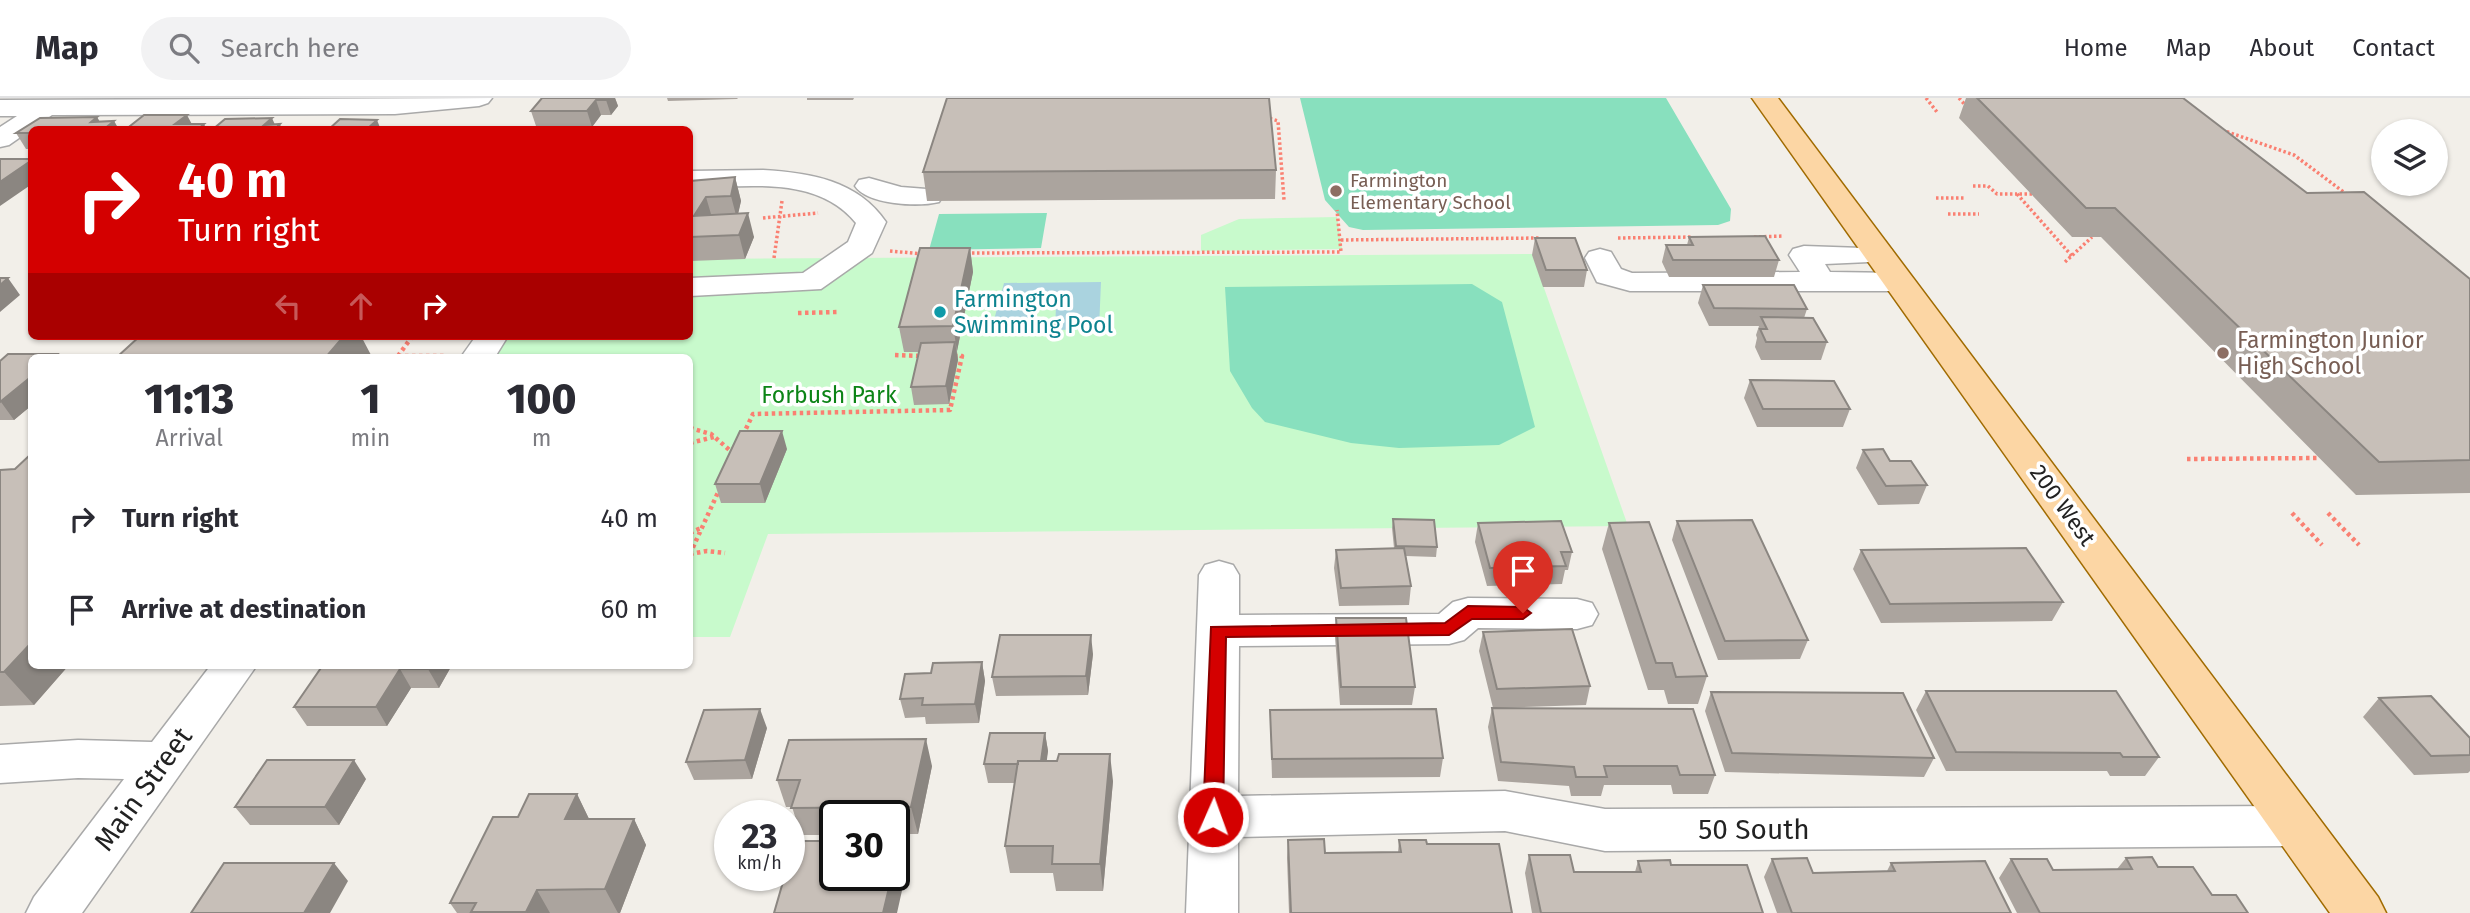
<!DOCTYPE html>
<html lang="en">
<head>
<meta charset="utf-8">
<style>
  body { margin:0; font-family:"Fira Sans",sans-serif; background:#f2f2f3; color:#2b2b33; height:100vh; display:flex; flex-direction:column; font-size:26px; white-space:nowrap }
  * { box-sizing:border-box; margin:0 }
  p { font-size:23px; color:#7c7c81 }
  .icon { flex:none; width:38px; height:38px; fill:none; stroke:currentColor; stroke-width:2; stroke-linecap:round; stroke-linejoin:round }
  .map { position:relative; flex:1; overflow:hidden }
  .panel { position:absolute; left:28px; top:256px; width:665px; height:315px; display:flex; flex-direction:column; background:#fff; border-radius:10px; box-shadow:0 2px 5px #0004 }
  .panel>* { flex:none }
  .guide { position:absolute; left:28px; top:28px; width:665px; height:214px; border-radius:10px; box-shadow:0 2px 5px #0004; background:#d40000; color:#fff; overflow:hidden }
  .controls { position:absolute; left:2371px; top:21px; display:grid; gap:14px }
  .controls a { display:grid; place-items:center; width:77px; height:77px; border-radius:50%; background:#fff; box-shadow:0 2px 5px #0004; font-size:35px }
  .speed { position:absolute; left:714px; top:702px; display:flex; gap:14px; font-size:35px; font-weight:700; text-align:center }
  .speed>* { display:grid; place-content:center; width:91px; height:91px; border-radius:50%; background:#fff; box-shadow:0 2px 5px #0004; line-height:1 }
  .speed small { font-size:18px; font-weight:400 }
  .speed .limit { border:4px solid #111; border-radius:10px; background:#fff; color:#111 }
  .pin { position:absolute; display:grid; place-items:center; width:60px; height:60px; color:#fff; margin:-72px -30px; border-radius:50% 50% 50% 0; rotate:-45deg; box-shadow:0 0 7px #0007 }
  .pin .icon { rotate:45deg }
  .me { position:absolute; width:77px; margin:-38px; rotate:2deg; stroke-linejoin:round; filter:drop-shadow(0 0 5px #0008) }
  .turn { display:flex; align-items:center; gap:24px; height:147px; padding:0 35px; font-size:32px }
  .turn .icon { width:91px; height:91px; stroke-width:2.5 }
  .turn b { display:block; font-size:49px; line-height:60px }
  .lanes { display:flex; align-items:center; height:66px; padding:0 35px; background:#0003; justify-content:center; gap:35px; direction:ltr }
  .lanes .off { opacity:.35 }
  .eta { display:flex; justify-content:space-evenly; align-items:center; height:119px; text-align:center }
  .eta b { font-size:42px; font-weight:800; line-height:49px }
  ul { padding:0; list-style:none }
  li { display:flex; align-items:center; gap:21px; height:91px; padding:0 35px }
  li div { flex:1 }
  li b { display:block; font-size:26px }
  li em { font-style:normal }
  header { display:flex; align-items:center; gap:42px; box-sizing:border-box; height:98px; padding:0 35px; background:#fff; border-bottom:2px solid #e1e1e2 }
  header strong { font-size:33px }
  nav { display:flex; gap:38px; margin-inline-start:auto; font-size:24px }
  .search { width:490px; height:63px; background:#f2f2f3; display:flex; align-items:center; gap:18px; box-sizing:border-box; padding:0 24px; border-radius:38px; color:#7c7c81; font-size:26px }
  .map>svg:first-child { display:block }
</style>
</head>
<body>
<header>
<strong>Map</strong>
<div class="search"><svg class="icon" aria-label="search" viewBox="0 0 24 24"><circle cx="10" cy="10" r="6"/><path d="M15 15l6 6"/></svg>Search here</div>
<nav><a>Home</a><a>Map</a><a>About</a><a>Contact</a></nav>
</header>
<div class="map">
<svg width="2470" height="815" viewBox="0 0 2470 815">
  <rect width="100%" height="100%" fill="#f2efe9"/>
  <path fill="#c8facc" d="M1337 119 1342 151 1201 153V137L1239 121Z
    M1532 156 1628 428 768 436 730 539H690V259H484L499 238H690V161Z"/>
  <path fill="#88e0be" d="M1300 0H1666L1731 111 1730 123 1718 127 1363 132 1349 129 1325 102Z
    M1047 115 1041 150 929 152 939 116Z
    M1472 186 1502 204 1535 329 1499 347 1399 350 1351 345 1265 324 1252 310 1230 273 1225 189Z"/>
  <path fill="#aad3df" d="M1101 184 1099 231 1055 232 1056 208H1034V233L1016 236 991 233 1004 185Z"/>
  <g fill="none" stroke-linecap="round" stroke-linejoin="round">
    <defs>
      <path id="minor" d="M492 0 488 5 479 8 395 16 52 17 9 47 0 49V29L17 18H0V2Z
        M763 72C811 75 857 82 886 124L872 155 821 191 690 198V180L803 175 848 144 856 125C816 76 746 90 690 89V73Z
        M869 80 901 89 939 92 943 98 939 104C918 109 868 107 855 88L859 82Z
        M1804 148 1891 151 1895 157 1891 163 1825 166 1830 174 1899 175 1910 177 1915 184 1910 191 1899 193H1630L1597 184 1585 160 1589 154 1600 151 1611 154 1621 171 1632 175 1800 174 1789 157 1793 151Z
        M476 238H508L495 259H461Z
        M1219 463 1233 467 1239 477V517L1439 516 1453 504 1468 500 1577 501 1592 505 1598 516 1592 527 1577 531 1478 530 1464 542 1449 546 1239 548 1238 698 1505 693 1605 711 2297 708 2314 714 2321 728 2314 742 2297 748 1605 753 1505 733 1238 739V815H1186L1199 477 1205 467Z
        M211 567H257L82 815H26L34 799 124 681 78 680 0 685V647L78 642 152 644Z"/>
      <path id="major" d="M1752 0H1778L2378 799 2386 815H2330Z"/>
    </defs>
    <use href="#minor" stroke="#a9a9a9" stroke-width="3"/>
    <use href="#major" stroke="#a06b00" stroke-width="3"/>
    <path stroke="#fa8072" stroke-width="3.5" stroke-dasharray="2.5 2.5" stroke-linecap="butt" d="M1926 0 1937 14
      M1959 0 1966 8
      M1265 19 1278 23 1284 102
      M2222 32 2294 57 2349 98
      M1973 88H1988L1997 96H2017
      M2032 96H2017L2072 158
      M1936 100H1965
      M1948 116H1979
      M763 120 818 115
      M1754 139 1784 138
      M1618 140 1693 139
      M1341 142 1539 140
      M890 153 923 156
      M967 155 1341 154 1337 112
      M774 160 782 103
      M2065 164 2092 139"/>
    <path stroke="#fa8072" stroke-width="4.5" stroke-dasharray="3.5 3.5" stroke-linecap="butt" d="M798 215 838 214
      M895 257 922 258
      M398 258H444
      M398 258 411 240
      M690 330 711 336 733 355
      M743 337 753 316 950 312 962 258H951
      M690 345 714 339
      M2187 361 2319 360
      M2292 415 2322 447
      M2328 415 2359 447
      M690 435 701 430
      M690 456 720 390
      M690 456 707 453 725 455"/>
    <use href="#minor" fill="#fff" fill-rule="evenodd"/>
    <use href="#major" fill="#fcd6a4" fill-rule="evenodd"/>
  </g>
  <path fill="#aba49e" d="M542 0H615L618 8 611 17H601L592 29 536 28 531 13Z
    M667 0H738L737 1 668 3Z
    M807 0H854L853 2H807Z
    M1966 0H2183L2307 95 2470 181V395L2356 397 2101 139H2072L1959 20Z
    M97 19 99 23H114L119 32H32V51H26L16 35 40 20Z
    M1276 72 1275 101 927 103 923 74Z
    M735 79 741 103 738 115 754 139 745 161 690 163V83Z
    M1689 139 1779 162 1774 179H1669L1662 164 1666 147H1687Z
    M1535 140 1587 172 1584 189H1543L1532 157Z
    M970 150 973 174 957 253 958 262 949 306 914 307 911 289 919 254H904L899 229Z
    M1703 187 1807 211 1804 220 1827 244 1821 262H1761L1755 249 1757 240 1756 237 1759 228H1709L1698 205Z
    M57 256 59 259H32V307L14 322H0V263Z
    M1750 282 1850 311 1843 329H1757L1744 300Z
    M787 351 765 405H721L715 386Z
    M1863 352 1890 363 1927 387 1919 406 1878 407 1856 370Z
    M0 372 32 567H69L34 607 0 608Z
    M1393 421 1437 449 1436 459 1406 458 1411 488 1409 507 1339 508 1334 470 1336 452 1394 450 1392 430Z
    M1677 423 1808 542 1800 561 1718 562 1672 442Z
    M1478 425 1572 454 1568 472H1565L1562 486 1487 488 1475 444Z
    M1609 425 1707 578 1698 606H1668L1664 592H1648L1602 451Z
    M1861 452 2063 504 2052 523 1881 525 1853 471Z
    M1336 520 1415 589 1412 607H1340L1335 539Z
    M1483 534 1590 588 1586 607 1493 610 1479 553Z
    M1093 556 1088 597 996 598 992 579Z
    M982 564 985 583 979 625 926 626 925 619 905 620 900 601 931 575Z
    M323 567H452L439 590H411L387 628H307L294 609Z
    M1926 593 2159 659 2145 678H2110L2107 673H1946L1916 612Z
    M1711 594 1934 660 1924 679 1725 674 1705 613Z
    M2379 600 2470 640V673L2468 675 2414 677 2363 619Z
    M1492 610 1715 677 1708 696H1673L1671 687H1604L1601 698H1571L1569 688 1498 683 1488 629Z
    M1270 612 1443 660 1440 679 1272 680Z
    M767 630 752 681 694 682 686 664Z
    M1045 635 1048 653 1046 663 1113 683 1103 793H1056L1053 775H1010L1005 748 1015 685H988L984 666Z
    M932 668 918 736H894V718H835V737H801L792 709H786L777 682Z
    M366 681 339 727H250L235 709Z
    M577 696 589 721H634L646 747 620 815H457L450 805 518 719Z
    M1288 742 1325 755 1398 754 1399 742 1427 746 1512 815H1289L1287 760Z
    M1529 757 1574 774H1635L1638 763 1671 767 1763 815H1532L1525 775Z
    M2126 760 2158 769 2248 815H2017L1999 780 2011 761 2053 772 2117 771Z
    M1772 761 1813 775 1887 773 1891 765 2011 815H1777L1764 779Z"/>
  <path fill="#8b8681" d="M608 0H615L618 8 611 17 606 2Z
    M596 2 601 17 592 29 587 13Z
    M187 17 195 32 175 26Z
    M97 19 104 31 114 23 119 32H96L91 24Z
    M272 20 276 29 280 26 282 32H267L264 27Z
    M377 22 381 32H366Z
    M204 26 207 32H197Z
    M32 62V86L0 108V84Z
    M735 79 741 103 737 121 731 98Z
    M706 99 713 123 694 118Z
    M748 115 754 139 745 161 739 137Z
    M970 150 973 174 957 253 953 228Z
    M8 180 20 197 0 214V187Z
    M344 238H361L371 257 370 259H326Z
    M955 244 958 262 949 306 946 288Z
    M32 278V307L14 322 1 304Z
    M782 333 787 351 765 405 760 386Z
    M1091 537 1093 556 1088 597 1086 578Z
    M32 544V567H69L34 607 4 574Z
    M982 564 985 583 979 625 975 606Z
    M430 567H452L439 590 428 571Z
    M400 571 411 590 387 628 376 609Z
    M760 611 767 630 752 681 745 662Z
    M1045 635 1048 653 1044 685 1041 666Z
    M926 641 932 668 918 736 911 709Z
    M1110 656 1113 683 1103 793 1100 766Z
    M354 662 366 681 339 727 325 709Z
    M577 696 590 723 565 721Z
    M634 721 646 747 620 815H618L605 791Z
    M899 743 907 770 897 815H883L892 777H894V766Z
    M334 765 348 783 330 815H304Z
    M537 792 550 815H527L526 814Z"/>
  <path fill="#c7bfb8" stroke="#8b8681" stroke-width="2" d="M542 0H608L606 2H596L587 13H531Z
    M947 0H1269L1276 72 923 74Z
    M1977 0H2183L2307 95 2364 94 2470 181V362L2379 364 2115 110H2086Z
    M144 17H187L175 26H204L197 32H125Z
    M97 19 91 24 114 23 103 32H32V35H16L40 20Z
    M272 20 264 27 280 26 274 32H212L225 21Z
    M340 21 377 22 366 32H328Z
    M0 61H32V62L0 84Z
    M735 79 731 98 706 99 694 118 748 115 739 137 690 139V83Z
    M1765 138 1779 162H1673L1666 147H1693L1689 139Z
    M1535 140H1575L1587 172H1546Z
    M920 150H970L953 228 899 229Z
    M0 180H8L0 187Z
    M1703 187H1794L1807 211 1714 210Z
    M1761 219 1813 220 1827 244H1766L1760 231H1767Z
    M140 238H344L326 259H117Z
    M955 244 946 288 911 289 921 245Z
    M8 256H57L53 259H32V278L0 304V263Z
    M1750 282 1834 283 1850 311H1763Z
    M740 333H782L760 386H715Z
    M1883 351 1890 363H1911L1927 387 1886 388 1863 352Z
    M32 355V544L4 574H0V372L15 371Z
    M1393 421 1434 422 1437 449 1396 448Z
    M1752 422 1808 542 1725 543 1677 423Z
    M1561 423 1572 454H1561L1566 468 1490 470 1478 425Z
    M1649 424 1707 578 1676 579 1672 565H1656L1609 425Z
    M1404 450 1411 488 1341 490 1336 452Z
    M2026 450 2063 504 1890 506 1861 452Z
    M1336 520H1406L1415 589H1341Z
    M1572 531 1590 588 1497 591 1483 534Z
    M1000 537H1091L1086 578 992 579Z
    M982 564 975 606 922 607 923 600 900 601 905 576 931 575 933 565Z
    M323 567H430L428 571H400L376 609H294Z
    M1926 593H2116L2159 659H2123L2120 655 1956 654Z
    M1711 594 1903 595 1934 660 1732 655Z
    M2431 598 2470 640V657L2431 658 2379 600Z
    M1492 610 1693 611 1715 677H1680L1677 668H1604L1607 679H1576L1574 669 1501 664Z
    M760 611 745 662 686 664 704 612Z
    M1436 611 1443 660 1272 661 1270 612Z
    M990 635H1045L1041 663H1018V666H984Z
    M926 641 911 709 791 710 800 682H777L789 642Z
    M1059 656H1110L1100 766H1052L1053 748H1005L1018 663H1057Z
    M267 662H354L325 709H235Z
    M529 696H577L565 721H634L605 791 537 792 526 814H471L476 805H450L493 719H518Z
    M1324 741 1325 755 1401 754 1399 742H1426L1427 746H1499L1512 815H1291L1288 742Z
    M795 743H835V777H892L883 815H774L785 777H789V762Z
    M894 743H899L894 766Z
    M1529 757H1570L1574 774H1641L1638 763 1670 762 1671 767H1747L1763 815H1541Z
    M2152 759 2158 769H2193L2212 797H2236L2248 815H2040L2011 761H2047L2053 772 2132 771 2126 760Z
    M1807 760 1813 775 1895 773 1891 765 1985 763 2011 815H1792L1772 761Z
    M224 765H334L304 815H191Z"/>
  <path fill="#d40000" stroke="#8a0000" stroke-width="2" d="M1468 508 1523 509 1531 515 1523 521H1472L1449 537 1226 539 1223 719 1220 724H1206L1203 719 1211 529 1445 525Z"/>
  <g fill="#8d6e63" stroke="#fff" stroke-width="2.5">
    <circle cx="1336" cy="93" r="7"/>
    <circle cx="2223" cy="255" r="7"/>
  </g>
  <circle fill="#0f9aa8" stroke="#fff" stroke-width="2.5" cx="940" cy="214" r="7"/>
  <g text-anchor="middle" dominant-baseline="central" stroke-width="7" stroke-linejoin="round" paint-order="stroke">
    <g font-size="19" fill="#785e54" stroke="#fff" text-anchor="start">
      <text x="1350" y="82">Farmington<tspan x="1350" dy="22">Elementary School</tspan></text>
    </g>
    <g font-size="23" fill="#0d838f" stroke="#fff" text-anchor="start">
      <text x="954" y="201">Farmington<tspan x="954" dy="26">Swimming Pool</tspan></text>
    </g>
    <g font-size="23" fill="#785e54" stroke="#fff" text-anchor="start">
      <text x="2237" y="242">Farmington Junior<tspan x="2237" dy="26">High School</tspan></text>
    </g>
    <g font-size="23" fill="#0c8416" stroke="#fff">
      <text x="829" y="297">Forbush Park</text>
    </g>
    <g font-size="23" fill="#222" stroke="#fff">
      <text transform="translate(2063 407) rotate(54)">200 West</text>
    </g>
    <g font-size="28" fill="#222" stroke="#fff">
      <text transform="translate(143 691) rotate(-54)">Main Street</text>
      <text x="1754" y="731">50 South</text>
    </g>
  </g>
</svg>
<div class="controls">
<a><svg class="icon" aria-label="layers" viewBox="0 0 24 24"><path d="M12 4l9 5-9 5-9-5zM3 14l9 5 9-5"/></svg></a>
</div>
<div class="speed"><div>23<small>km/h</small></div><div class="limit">30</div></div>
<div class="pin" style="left:1523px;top:515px;background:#d93025"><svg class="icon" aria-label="arrive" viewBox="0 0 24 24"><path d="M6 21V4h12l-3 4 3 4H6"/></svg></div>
<svg class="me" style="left:1213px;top:719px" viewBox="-20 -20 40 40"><circle r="17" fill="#d40000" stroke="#fff" stroke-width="3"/><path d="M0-11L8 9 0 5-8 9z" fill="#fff"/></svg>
<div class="guide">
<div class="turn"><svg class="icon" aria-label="right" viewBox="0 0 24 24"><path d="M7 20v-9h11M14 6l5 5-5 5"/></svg><div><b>40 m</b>Turn right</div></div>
<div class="lanes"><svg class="icon off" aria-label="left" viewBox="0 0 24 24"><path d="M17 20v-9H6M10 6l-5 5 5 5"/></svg><svg class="icon off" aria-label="ahead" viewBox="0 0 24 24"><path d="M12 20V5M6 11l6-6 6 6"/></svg><svg class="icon" aria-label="right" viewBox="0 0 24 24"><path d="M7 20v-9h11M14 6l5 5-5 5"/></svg></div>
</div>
<section class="panel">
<div class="eta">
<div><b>11:13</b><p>Arrival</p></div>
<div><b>1</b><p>min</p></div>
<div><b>100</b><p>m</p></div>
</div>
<ul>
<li><svg class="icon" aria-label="right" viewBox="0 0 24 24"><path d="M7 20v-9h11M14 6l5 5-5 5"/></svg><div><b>Turn right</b></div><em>40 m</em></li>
<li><svg class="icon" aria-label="arrive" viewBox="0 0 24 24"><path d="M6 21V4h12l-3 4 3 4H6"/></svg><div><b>Arrive at destination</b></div><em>60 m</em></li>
</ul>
</section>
</div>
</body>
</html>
